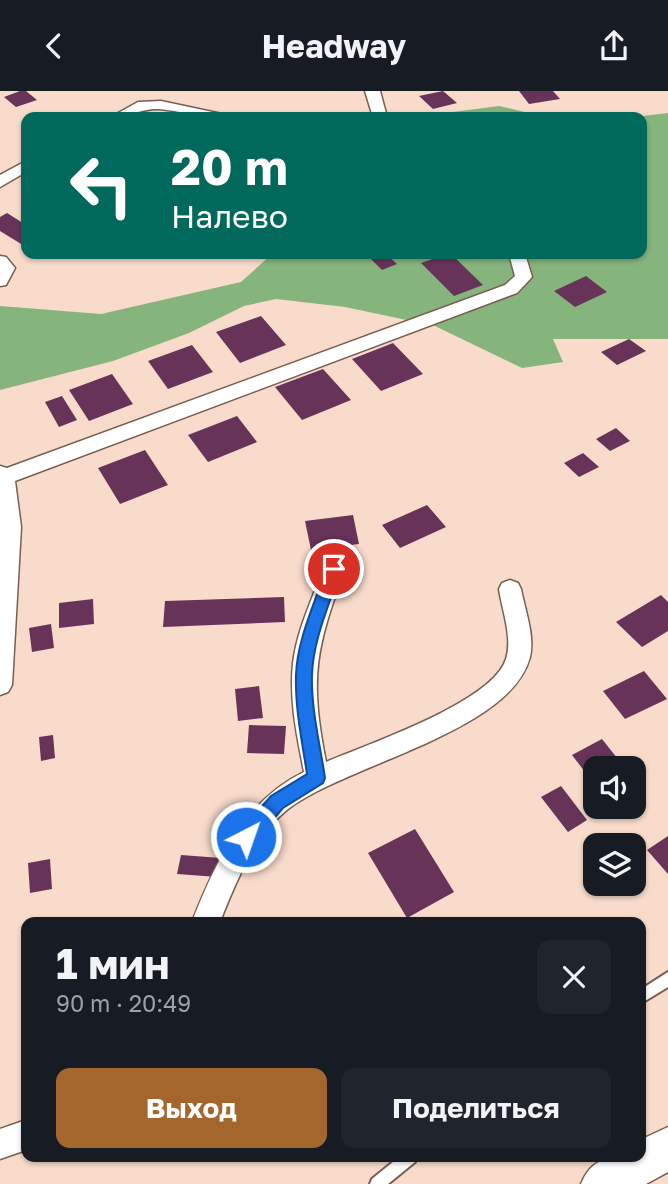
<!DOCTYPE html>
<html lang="ru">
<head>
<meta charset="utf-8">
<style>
  body { margin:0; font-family:"Golos Text",sans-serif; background:#20242c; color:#f1f3f6; height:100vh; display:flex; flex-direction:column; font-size:26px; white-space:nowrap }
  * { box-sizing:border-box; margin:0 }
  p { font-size:23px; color:#9ea1a6 }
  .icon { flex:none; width:38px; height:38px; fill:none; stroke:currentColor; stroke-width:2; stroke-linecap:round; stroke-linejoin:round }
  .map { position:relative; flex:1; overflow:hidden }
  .sheet { position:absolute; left:21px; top:826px; width:625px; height:245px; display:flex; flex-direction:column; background:#171b24; border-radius:14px; box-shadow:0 2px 5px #0004 }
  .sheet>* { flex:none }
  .hud { position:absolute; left:21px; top:21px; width:626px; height:147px; border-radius:14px; box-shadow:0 2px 5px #0004; background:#00695c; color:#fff; overflow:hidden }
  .tools { position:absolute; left:583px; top:665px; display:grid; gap:14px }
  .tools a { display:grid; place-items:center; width:63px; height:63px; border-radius:14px; background:#171b24; box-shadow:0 2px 5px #0004; font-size:35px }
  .pin { position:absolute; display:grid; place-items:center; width:60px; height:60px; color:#fff; margin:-30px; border:4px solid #fff; border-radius:50%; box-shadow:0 2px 7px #0007 }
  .me { position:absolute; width:77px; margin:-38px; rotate:41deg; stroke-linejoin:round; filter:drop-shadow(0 0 5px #0008) }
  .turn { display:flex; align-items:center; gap:24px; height:147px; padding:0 35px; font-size:32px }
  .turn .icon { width:91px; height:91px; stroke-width:2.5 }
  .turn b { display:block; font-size:49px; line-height:60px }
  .round { display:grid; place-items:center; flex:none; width:74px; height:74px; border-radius:14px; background:#20242c }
  .headline { display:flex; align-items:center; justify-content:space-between; height:119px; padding:0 35px }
  h1 { font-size:42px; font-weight:700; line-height:52px }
  .cta { display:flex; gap:14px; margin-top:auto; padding:14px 35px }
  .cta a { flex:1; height:80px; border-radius:14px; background:#a4662c; color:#fff; font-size:28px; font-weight:700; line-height:80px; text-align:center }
  .cta a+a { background:#20242c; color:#f1f3f6 }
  header { display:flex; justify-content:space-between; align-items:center; height:91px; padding:0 35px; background:#171b24; font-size:32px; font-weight:700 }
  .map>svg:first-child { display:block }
</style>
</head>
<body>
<header><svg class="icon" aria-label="back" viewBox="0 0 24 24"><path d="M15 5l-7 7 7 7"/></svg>Headway<svg class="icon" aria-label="share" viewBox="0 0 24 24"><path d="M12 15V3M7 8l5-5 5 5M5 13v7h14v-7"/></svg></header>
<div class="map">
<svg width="668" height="1093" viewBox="0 0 668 1093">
  <rect width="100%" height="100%" fill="#f8dbcb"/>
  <path fill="#86b47d" d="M499 15 546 26H414Z
    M668 22V248H553L563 271 522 277 435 235 345 216 276 208 244 215 189 242 113 270 0 299V215L101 223 241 191 272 163H642V26H634Z"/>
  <path fill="#683359" d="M20 0H26L37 9 16 16 4 6Z
    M443 0 457 12 433 18 419 5Z
    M519 0H553L560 8 529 13Z
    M7 122 26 134V156L0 140V126Z
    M386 163 397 173 382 179 367 164Z
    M447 163H451L483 194 454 205 421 172Z
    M586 185 607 201 575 216 554 200Z
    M261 225 286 254 240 272 216 241Z
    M629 248 646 260 617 274 601 261Z
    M393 252 423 283 381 300 352 268Z
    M192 254 213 281 168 298 148 270Z
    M323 278 351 309 302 329 275 296Z
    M112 283 133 313 89 330 69 299Z
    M62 305 77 329 59 336 45 311Z
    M237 325 257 351 208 371 188 344Z
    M616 337 630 350 610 360 596 348Z
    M145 359 168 394 120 413 98 377Z
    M583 362 599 376 579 386 564 372Z
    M427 414 446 436 400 457 382 434Z
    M353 424 359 453 311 459 305 430Z
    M661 504 668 511V540L642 556 616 531Z
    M284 506 285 531 163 536 165 510Z
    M93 508 94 533 59 537V512Z
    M51 533 54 557 32 561 29 537Z
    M644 580 667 608 625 628 603 600Z
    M259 595 263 627 238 630 235 598Z
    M249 634 286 635 284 663 247 662Z
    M53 644 55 667 41 670 39 646Z
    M602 648 625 677H595V694L572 664Z
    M561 695 587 729 568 741 541 706Z
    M415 738 454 801 407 827 368 762Z
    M668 745V783L647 759Z
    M181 764 221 767 218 786 177 783Z
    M50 768 52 798 30 802 28 772Z"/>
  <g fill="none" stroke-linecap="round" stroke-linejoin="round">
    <defs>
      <path id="lane" d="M668 881V896L640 913V899Z
        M399 1066H417L415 1071 388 1093H370L372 1088Z"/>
      <path id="street" d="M365 0H380L387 26H373Z
        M161 10 222 23 224 26C201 27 181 20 159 18 141 17 129 27 111 26L138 11Z
        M26 70V81L0 96V84Z
        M509 163H525L532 186 517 202 15 390 21 436 12 594 8 601 0 604V375L7 377 505 194 515 185Z
        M0 165 6 166 15 177 6 194 0 195Z
        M334 470 342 472 345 478C316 557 309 586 326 671 368 653 493 611 506 568 513 547 502 519 499 498L502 492 510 489 518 492 521 498C525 519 535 545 530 566 511 641 347 673 288 718 254 745 235 793 220 831H192C215 772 244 710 304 681 297 645 289 609 293 572 297 539 312 509 323 478L326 472Z
        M26 1029V1059L0 1068V1038Z"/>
      <path id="secondary" d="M668 1036V1081L646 1093H581C593 1064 612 1066 640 1066V1049Z"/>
    </defs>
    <use href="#lane" stroke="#785f51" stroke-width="4"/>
    <use href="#street" stroke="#785f51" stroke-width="3"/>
    <use href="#secondary" stroke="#785f51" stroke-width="3"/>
    <use href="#lane" fill="#fff" fill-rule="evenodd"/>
    <use href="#street" fill="#fff" fill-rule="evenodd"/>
    <use href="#secondary" fill="#fff" fill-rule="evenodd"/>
  </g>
  <path fill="#1a73e8" stroke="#114b97" stroke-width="2" d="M334 472 341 478C330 512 313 548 312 584 311 618 320 653 325 687L323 692 283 717 253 752 246 755 240 752 237 746 240 740 271 705 307 683C302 650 295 617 296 584 297 549 315 512 326 478Z"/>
</svg>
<div class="tools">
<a><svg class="icon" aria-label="sound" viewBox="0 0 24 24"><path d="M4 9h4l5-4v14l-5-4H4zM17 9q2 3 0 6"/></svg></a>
<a><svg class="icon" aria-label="layers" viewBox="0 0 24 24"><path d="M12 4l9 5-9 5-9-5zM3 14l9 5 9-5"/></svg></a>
</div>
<div class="pin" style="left:334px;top:478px;background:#d93025"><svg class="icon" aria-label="arrive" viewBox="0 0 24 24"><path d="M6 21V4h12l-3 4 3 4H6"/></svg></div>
<svg class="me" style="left:246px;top:746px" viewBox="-20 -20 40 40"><circle r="17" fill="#1a73e8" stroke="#fff" stroke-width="3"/><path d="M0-11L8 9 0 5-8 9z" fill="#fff"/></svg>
<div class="hud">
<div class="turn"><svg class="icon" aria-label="left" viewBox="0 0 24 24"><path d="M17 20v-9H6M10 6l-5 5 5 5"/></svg><div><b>20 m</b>Налево</div></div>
</div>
<section class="sheet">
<div class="headline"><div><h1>1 мин</h1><p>90 m · 20:49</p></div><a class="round"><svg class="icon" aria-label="close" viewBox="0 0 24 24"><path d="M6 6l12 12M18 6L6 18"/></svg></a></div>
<div class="cta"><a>Выход</a><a>Поделиться</a></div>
</section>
</div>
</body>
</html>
